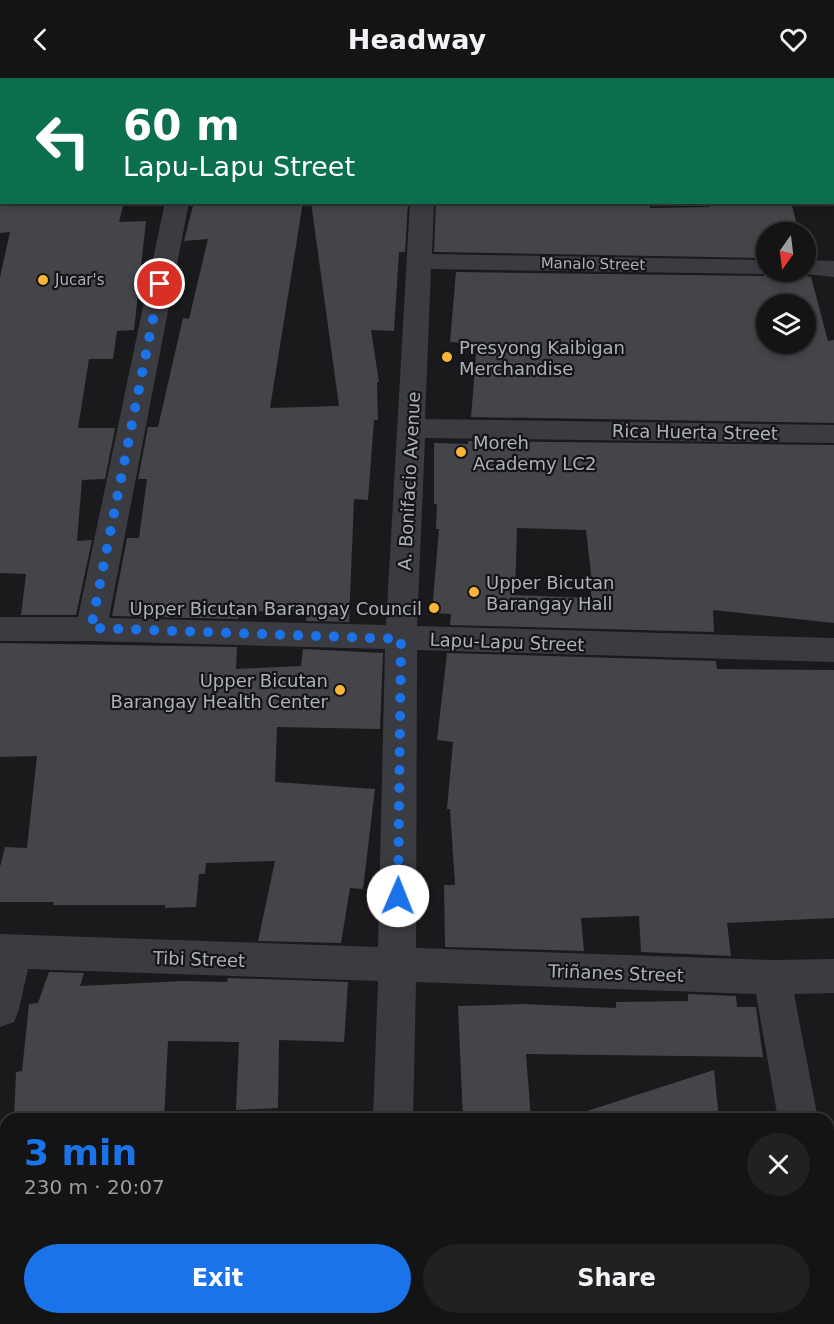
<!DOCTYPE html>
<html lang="en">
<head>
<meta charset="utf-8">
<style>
  body { margin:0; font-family:"DejaVu Sans",sans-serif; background:#212122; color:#f1f3f6; height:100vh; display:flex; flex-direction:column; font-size:22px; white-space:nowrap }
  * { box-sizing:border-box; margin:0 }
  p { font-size:20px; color:#9d9ea0 }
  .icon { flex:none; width:33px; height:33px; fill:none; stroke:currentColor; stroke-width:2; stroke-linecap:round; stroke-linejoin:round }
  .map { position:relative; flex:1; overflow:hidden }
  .details { position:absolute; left:0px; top:1035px; width:834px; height:212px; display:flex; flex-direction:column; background:#141415; border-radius:18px 18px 0 0; box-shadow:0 3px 9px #0003,0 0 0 2px #333334 }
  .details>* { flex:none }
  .banner { position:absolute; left:0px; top:0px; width:834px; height:126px; box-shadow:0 3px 9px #0003,0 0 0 2px #333334; background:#0b6e4f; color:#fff; overflow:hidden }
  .needle { width:39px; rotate:194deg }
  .tools { position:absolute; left:756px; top:144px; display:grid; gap:12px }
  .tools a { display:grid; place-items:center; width:60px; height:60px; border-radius:50%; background:#141415; box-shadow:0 3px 9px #0003,0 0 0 2px #333334; font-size:30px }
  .pin { position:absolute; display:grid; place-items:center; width:51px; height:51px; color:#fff; margin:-26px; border:3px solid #fff; border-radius:50%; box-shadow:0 2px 6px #0007 }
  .me { position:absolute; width:66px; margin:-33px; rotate:1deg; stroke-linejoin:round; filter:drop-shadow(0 0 4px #0008) }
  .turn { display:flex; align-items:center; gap:21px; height:126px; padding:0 24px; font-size:27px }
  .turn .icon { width:78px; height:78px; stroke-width:2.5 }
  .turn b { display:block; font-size:42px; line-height:51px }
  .round { display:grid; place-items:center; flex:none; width:63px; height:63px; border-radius:32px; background:#212122 }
  .summary { display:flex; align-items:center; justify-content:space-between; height:102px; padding:0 24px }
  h1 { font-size:36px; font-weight:800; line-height:45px; color:#1a73e8 }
  .primary-button { display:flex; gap:12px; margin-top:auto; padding:12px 24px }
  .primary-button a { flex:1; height:69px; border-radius:36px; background:#1a73e8; color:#fff; font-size:24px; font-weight:800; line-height:69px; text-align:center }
  .primary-button a+a { background:#212122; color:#f1f3f6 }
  header { display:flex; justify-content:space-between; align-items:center; height:78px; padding:0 24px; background:#141415; font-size:27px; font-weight:800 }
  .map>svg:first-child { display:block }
</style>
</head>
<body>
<header><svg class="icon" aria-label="back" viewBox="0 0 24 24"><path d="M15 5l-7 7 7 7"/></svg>Headway<svg class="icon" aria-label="heart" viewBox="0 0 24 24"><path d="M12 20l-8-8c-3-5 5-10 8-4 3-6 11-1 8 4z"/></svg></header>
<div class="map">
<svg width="834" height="1246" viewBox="0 0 834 1246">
  <rect width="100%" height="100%" fill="#1a1a1c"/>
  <path fill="#444549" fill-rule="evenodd" d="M0 124H124L119 144 146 143 134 252 117 253 113 281H89L78 350H115L105 401 82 402 77 463 92 462 76 537H21L26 496 0 495V199L10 154 0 155Z
    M194 124H303L270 330 339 328 311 124H408L405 174H399L394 253 371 252 379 304H377L378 342H374L368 422 354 421 349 544 306 543 307 532 238 534V541L112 538 127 460H139L147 401H138L148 349H158L183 240 189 241 208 161 184 163Z
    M436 124H648L650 130 710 129 709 124H791L799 154H766V180L434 174Z
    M456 194 766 198 775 196 777 194H794L797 197 811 199 828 263 834 262V345L471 339 477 266 450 264ZM766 226H806V266H766Z
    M468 363 834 367V545L713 532 714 554 450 547 451 536 432 535 439 451H436L437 426H434V365L468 366ZM517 450 586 452 593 513H591V520L515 517Z
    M0 565 237 569 236 591 301 588 303 571 383 575 380 651 277 649 275 704 375 711 363 811 350 810 341 865 258 863 275 783 206 785 205 796H199L196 829 165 830V827H53L54 824H0V789L5 769 27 770 37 678 0 679Z
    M447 575 716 583 717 591 834 592V840L727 845 731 878 641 874 639 838 581 840 584 873 445 869 444 807H455L450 731H447L453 664 437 662Z
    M49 894 84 895 80 908 184 903 227 904 228 900 348 904 344 964 279 962 278 1030 236 1032 239 964 168 963 164 1041H14L16 994 22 993 29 926 38 925Z
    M688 916 736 918 737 929H756L763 979 526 976 531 1041H463L458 928 522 926 616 930V924L688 923Z
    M714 992 719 1041H582L581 1035Z"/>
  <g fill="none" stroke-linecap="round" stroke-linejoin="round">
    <path fill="#3b3c42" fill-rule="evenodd" d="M416 0H438V2H416Z
      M678 0H700L701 2H679Z
      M0 36H2V50H0Z
      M832 41H834V55H832Z
      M165 124H189L109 540 386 547 410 124H434L432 176 766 182V194H775L766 196 431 191 425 341 834 347V365L425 360 417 548 834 560V584L417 572 416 870 772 882 834 881V915L794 916 818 1041H778L756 916 416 904 413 1041H373L378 903 28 891 19 931 14 944 0 949V856L378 869 385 571 91 563H0V539H78Z
      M806 182 834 183V199L797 195 796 194H806Z
      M828 1179 834 1182V1246H817L815 1240H828Z
      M363 1240H407V1246H363Z"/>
  </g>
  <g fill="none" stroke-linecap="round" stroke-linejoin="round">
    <path stroke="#1a73e8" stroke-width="10" stroke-dasharray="0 18" d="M160 206 91 550 401 561 398 818"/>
  </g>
  <g fill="#f8b536" stroke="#151517" stroke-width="2">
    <circle cx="43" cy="202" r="6"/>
    <circle cx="447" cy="279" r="6"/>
    <circle cx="461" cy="374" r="6"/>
    <circle cx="474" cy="514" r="6"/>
    <circle cx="434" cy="530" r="6"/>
    <circle cx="340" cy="612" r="6"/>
  </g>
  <g text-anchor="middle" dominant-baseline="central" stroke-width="4.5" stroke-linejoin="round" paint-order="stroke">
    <g font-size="15" fill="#acb1bc" stroke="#151517">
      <text transform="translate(593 186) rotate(1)">Manalo Street</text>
    </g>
    <g font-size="15" fill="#acb1bc" stroke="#151517" text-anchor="start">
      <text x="55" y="202">Jucar's</text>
    </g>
    <g font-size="18" fill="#acb1bc" stroke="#151517" text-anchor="start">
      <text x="459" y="269">Presyong Kaibigan<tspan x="459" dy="21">Merchandise</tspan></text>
      <text x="473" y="364">Moreh<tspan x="473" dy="21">Academy LC2</tspan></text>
      <text x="486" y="504">Upper Bicutan<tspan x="486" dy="21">Barangay Hall</tspan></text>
      <text x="422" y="530" text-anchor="end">Upper Bicutan Barangay Council</text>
      <text x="328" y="602" text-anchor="end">Upper Bicutan<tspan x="328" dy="21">Barangay Health Center</tspan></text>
    </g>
    <g font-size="18" fill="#acb1bc" stroke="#151517">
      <text transform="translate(695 354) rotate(1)">Rica Huerta Street</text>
      <text transform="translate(409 403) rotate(-87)">A. Bonifacio Avenue</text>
      <text transform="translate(507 564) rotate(2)">Lapu-Lapu Street</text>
      <text transform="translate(199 881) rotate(2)">Tibi Street</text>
      <text transform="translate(616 895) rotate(2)">Triñanes Street</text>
    </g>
  </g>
</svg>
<div class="tools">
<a><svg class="needle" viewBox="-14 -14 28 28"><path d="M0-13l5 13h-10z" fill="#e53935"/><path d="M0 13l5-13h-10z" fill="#9d9ea0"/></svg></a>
<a><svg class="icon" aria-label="layers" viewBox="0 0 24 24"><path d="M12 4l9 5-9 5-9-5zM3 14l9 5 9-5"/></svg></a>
</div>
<div class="pin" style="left:160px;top:206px;background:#d93025"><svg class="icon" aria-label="arrive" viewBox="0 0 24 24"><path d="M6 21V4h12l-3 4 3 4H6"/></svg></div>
<svg class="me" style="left:398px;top:818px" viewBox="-20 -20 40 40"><circle r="19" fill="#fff"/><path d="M0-13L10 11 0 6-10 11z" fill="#1a73e8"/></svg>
<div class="banner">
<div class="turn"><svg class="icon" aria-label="left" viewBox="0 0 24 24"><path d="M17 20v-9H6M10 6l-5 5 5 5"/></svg><div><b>60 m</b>Lapu-Lapu Street</div></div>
</div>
<section class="details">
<div class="summary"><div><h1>3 min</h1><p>230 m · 20:07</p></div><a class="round"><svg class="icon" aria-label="close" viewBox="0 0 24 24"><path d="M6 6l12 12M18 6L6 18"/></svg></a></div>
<div class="primary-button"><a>Exit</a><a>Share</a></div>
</section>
</div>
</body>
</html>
